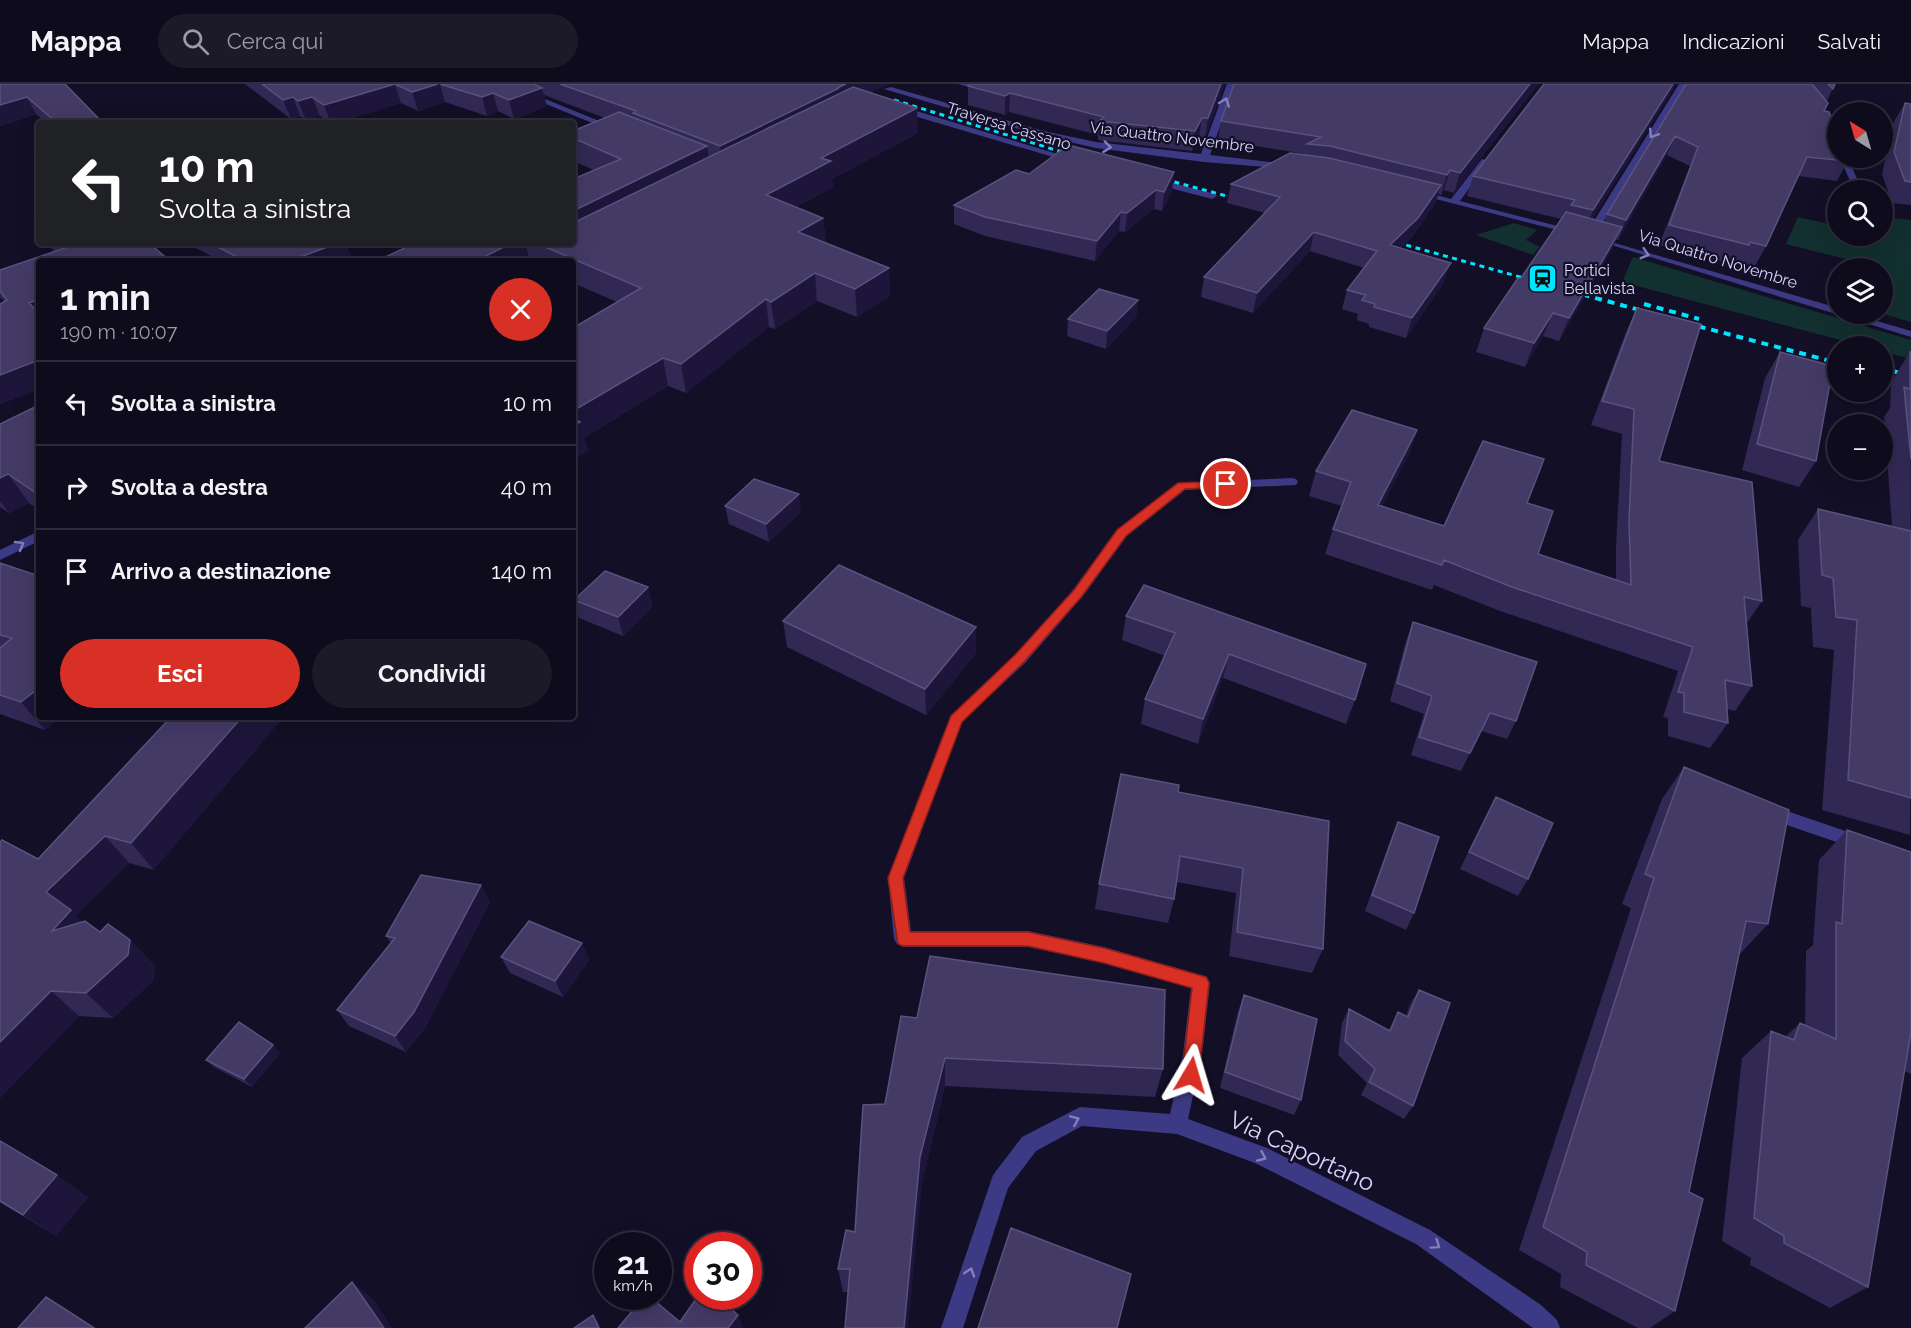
<!DOCTYPE html>
<html lang="it">
<head>
<meta charset="utf-8">
<style>
  body { margin:0; font-family:Raleway,sans-serif; background:#1c1929; color:#f1f3f6; height:100vh; display:flex; flex-direction:column; font-size:22px; white-space:nowrap }
  * { box-sizing:border-box; margin:0 }
  p { font-size:20px; color:#9b9ba3 }
  .icon { flex:none; width:33px; height:33px; fill:none; stroke:currentColor; stroke-width:2; stroke-linecap:round; stroke-linejoin:round }
  .map { position:relative; flex:1; overflow:hidden }
  .sheet { position:absolute; left:36px; top:174px; width:540px; height:462px; display:flex; flex-direction:column; background:#0e0b1c; border-radius:6px; box-shadow:0 6px 24px #0002,0 0 0 2px #2e2b3b }
  .sheet>* { flex:none }
  .hud { position:absolute; left:36px; top:36px; width:540px; height:126px; border-radius:6px; box-shadow:0 6px 24px #0002,0 0 0 2px #2e2b3b; background:#202124; color:#fff; overflow:hidden }
  .needle { width:39px; rotate:323deg }
  .controls { position:absolute; left:1827px; top:18px; display:grid; gap:12px }
  .controls a { display:grid; place-items:center; width:66px; height:66px; border-radius:50%; background:#0e0b1c; box-shadow:0 6px 24px #0002,0 0 0 2px #2e2b3b; font-size:30px }
  .speed { position:absolute; left:594px; top:1148px; display:flex; gap:12px; font-size:30px; font-weight:700; text-align:center }
  .speed>* { display:grid; place-content:center; width:78px; height:78px; border-radius:50%; background:#0e0b1c; box-shadow:0 6px 24px #0002,0 0 0 2px #2e2b3b; line-height:1 }
  .speed small { font-size:15px; font-weight:400 }
  .speed .limit { border:9px solid #d22; background:#fff; color:#111 }
  .pin { position:absolute; display:grid; place-items:center; width:51px; height:51px; color:#fff; margin:-26px; border:3px solid #fff; border-radius:50%; box-shadow:0 2px 6px #0007 }
  .me { position:absolute; width:66px; margin:-33px; rotate:7deg; stroke-linejoin:round; filter:drop-shadow(0 0 4px #0008) }
  .turn { display:flex; align-items:center; gap:21px; height:126px; padding:0 24px; font-size:27px }
  .turn .icon { width:78px; height:78px; stroke-width:2.5 }
  .turn b { display:block; font-size:42px; line-height:51px }
  .round { display:grid; place-items:center; flex:none; width:63px; height:63px; border-radius:32px; background:#1c1929 }
  .overview { display:flex; align-items:center; justify-content:space-between; height:102px; padding:0 24px }
  h1 { font-size:36px; font-weight:700; line-height:45px }
  .primary-button { display:flex; gap:12px; margin-top:auto; padding:12px 24px }
  .primary-button a { flex:1; height:69px; border-radius:36px; background:#d93025; color:#fff; font-size:24px; font-weight:700; line-height:69px; text-align:center }
  .primary-button a+a { background:#1c1929; color:#f1f3f6 }
  ul { padding:0; list-style:none }
  li { display:flex; align-items:center; gap:18px; height:84px; padding:0 24px; border-top:2px solid #2e2b3b }
  li div { flex:1 }
  li b { display:block; font-size:22px }
  li em { font-style:normal }
  header { display:flex; align-items:center; gap:36px; box-sizing:border-box; height:84px; padding:0 30px; background:#0e0b1c; border-bottom:2px solid #2e2b3b }
  header strong { font-size:28px }
  nav { display:flex; gap:33px; margin-inline-start:auto; font-size:21px }
  .search { width:420px; height:54px; background:#1c1929; display:flex; align-items:center; gap:15px; box-sizing:border-box; padding:0 21px; border-radius:33px; color:#9b9ba3; font-size:22px }
  .map>svg:first-child { display:block }
</style>
</head>
<body>
<header>
<strong>Mappa</strong>
<div class="search"><svg class="icon" aria-label="search" viewBox="0 0 24 24"><circle cx="10" cy="10" r="6"/><path d="M15 15l6 6"/></svg>Cerca qui</div>
<nav><a>Mappa</a><a>Indicazioni</a><a>Salvati</a></nav>
</header>
<div class="map">
<svg width="1911" height="1244" viewBox="0 0 1911 1244">
  <rect width="100%" height="100%" fill="#130f26"/>
  <path fill="#12302f" d="M1798 133 1837 142 1838 152H1882L1883 133 1911 136V238L1887 231 1882 184 1786 160Z
    M1514 139 1537 146 1526 156 1540 163 1533 171 1476 151Z
    M1633 173 1911 256V275L1883 268 1882 262H1863L1622 198Z"/>
  <g fill="none" stroke-linecap="round" stroke-linejoin="round">
    <path fill="#3d3a85" fill-rule="evenodd" d="M497 0H508L619 45 612 47Z
      M958 0H973L992 6 988 8Z
      M1227 0H1235L1210 71 1287 80 1291 83 1290 85 1204 78 1096 64 1039 51 884 5 891 3 1044 47 1096 58 1201 70Z
      M1679 0H1687L1594 153 1838 224V230H1853L1911 247V253L1592 155H1586L1584 153Z
      M894 22H900L1077 76 1070 78 894 26Z
      M1840 74H1848L1862 106H1854Z
      M1482 75 1489 77 1460 117 1577 147V151L1412 109 1417 106 1451 115Z
      M1154 94 1215 110 1217 112 1212 115 1151 99 1149 97Z
      M1292 394 1296 395 1298 398 1296 401 1185 406 1127 452 1083 512 1025 579 962 638 904 794 911 847H1028L1104 863 1207 893 1210 899 1202 970 1188 1035 1267 1064 1430 1146 1541 1221 1557 1236 1560 1244H1533L1416 1160 1255 1079 1177 1050 1082 1042 1036 1067 1008 1104 963 1244H941L993 1091 1022 1053 1080 1023 1170 1030 1183 970 1191 904 1104 879 1028 863H903L897 860 894 855 888 794 951 631 1015 571 1073 506 1117 446 1178 399Z
      M39 447V457L0 476V466Z
      M1784 726 1866 754 1868 759 1866 764 1860 766 1778 738 1776 733 1778 728Z"/>
    <path stroke="#00e5ff" stroke-width="3" stroke-dasharray="5 4.5" stroke-linecap="butt" d="M894 16 1075 72
      M1156 93 1234 114
      M1388 156 1538 198"/>
    <path stroke="#00e5ff" stroke-width="4" stroke-dasharray="7 6" stroke-linecap="butt" d="M1570 207 1654 230
      M1644 220 1699 235
      M1686 239 1838 279
      M1882 284 1911 292"/>
  </g>
  <path fill="#312854" d="M0 0 103 39H47L36 30 0 42Z
    M245 0H888L869 9 918 49 832 95 833 103 796 123 823 134 826 159 889 184 890 212 857 233 817 217 775 245 769 243 686 309 668 302 584 354 588 366 573 377V244L617 218 573 199V177H377L415 159H573L594 86 573 77V47L605 34 544 11 547 22 514 35 498 27 487 32 445 18 418 27 401 19 335 39H330L320 32 306 36 300 32 291 35Z
    M971 0H1225L1205 54 1199 53 1192 67 1098 56V51L1009 28 1005 31 968 21V2Z
    M1234 0H1538L1454 109 1444 106 1441 111 1438 110 1435 120 1412 153 1401 164 1444 198 1406 254 1369 243V240L1357 236 1358 230 1342 225 1347 206 1364 184 1310 167 1253 229 1201 213 1204 193 1265 129 1227 119 1231 100 1305 70 1218 56 1221 37Z
    M1544 0H1676L1592 135 1604 138 1607 130 1686 0H1835L1827 17 1824 27 1848 77 1837 97 1798 92 1766 162 1755 182 1740 179 1738 182 1659 161 1690 82 1667 71 1618 156H1616L1612 165 1559 257 1543 252 1525 283 1476 268 1484 244 1521 194 1561 135 1467 112 1473 92Z
    M1905 19 1911 20V121L1892 119 1882 90 1893 39Z
    M1174 88 1172 107 1162 127 1154 125 1125 148 1119 147 1095 177 985 152 954 140V121L1029 90Z
    M46 159H149L39 177V305L0 320V220L4 217 0 213V186L55 168Z
    M186 159H346L351 173 341 177H221Z
    M1138 216 1136 233 1106 265 1067 252 1068 235Z
    M1637 224 1659 377 1762 517 1747 539 1752 602 1735 627 1727 625 1728 639 1710 664 1668 652V634L1663 633 1678 587 1500 527 1434 501 1432 506 1325 470 1333 445 1342 422 1309 412 1316 387 1417 346 1409 370 1382 422 1444 442 1527 419 1538 470 1616 496V462L1622 350 1591 341 1626 248Z
    M1780 268 1816 377 1799 403 1742 386 1765 294Z
    M1910 268H1911L1910 751 1822 726 1834 566 1813 563 1811 524 1801 522 1798 456 1818 425 1892 442 1884 333 1890 324 1891 298Z
    M39 321V426L29 419 9 429 0 423V340Z
    M725 422 801 428 769 458 729 440Z
    M0 479 39 633H61L45 646 0 630Z
    M574 516 653 522 623 552 579 534Z
    M1126 532 1355 616 1346 640 1223 594 1198 660 1141 640 1145 615 1165 572 1122 556Z
    M783 537 976 543V569L926 631 787 563Z
    M1413 538 1516 637 1507 655 1481 647 1461 687 1411 671 1424 630 1390 617 1406 557Z
    M171 633 154 786 129 779 76 831 82 838 100 848 130 856 155 882 153 897 113 934 79 932 0 1014 38 775Z
    M1684 683 1768 840 1740 870H1739L1689 1108 1675 1227 1650 1244H1638L1560 1203 1561 1190 1519 1166 1631 824 1622 820 1662 715Z
    M1178 708 1323 865 1312 889 1229 872 1236 809 1177 798 1174 815 1168 839 1095 825 1099 800Z
    M1496 713 1528 795 1518 812 1460 785Z
    M1398 738 1414 829 1406 846 1365 827 1391 755Z
    M1847 746 1911 768V990L1904 987 1868 1203 1830 1224 1750 1181 1751 1174 1722 1157 1742 974 1771 947 1785 953 1800 939 1805 942 1806 867 1813 861 1819 776Z
    M481 801 490 818 425 944 406 968 349 942 337 926 391 859 386 852Z
    M582 859 589 876 563 913 510 889 501 873Z
    M1419 906 1413 1022 1404 1035 1361 1011 1367 999 1338 971 1342 939 1349 925 1389 946 1398 928 1406 932 1410 920Z
    M1244 911 1301 1016 1294 1031 1220 1004 1238 927Z
    M901 932 1163 985 1155 1013 945 1002 922 1099 848 1208H843L838 1185 855 1148 885 1020Z
    M273 961 280 969 252 1003 214 983 206 976Z
    M0 1057 88 1113 56 1152 0 1118Z"/>
  <path fill="#1d163a" d="M395 0 401 19 335 39H331L324 21Z
    M440 0 445 18 418 27 412 8Z
    M846 0H888L840 22 723 82 720 62Z
    M1221 0H1225L1205 54 1208 34Z
    M1530 0H1538L1454 109 1460 89Z
    M1673 0H1676L1585 146 1593 126Z
    M542 4 547 22 514 35 509 16Z
    M493 9 498 27 487 32 482 13Z
    M1010 9 1009 28 1005 31V12Z
    M27 13 36 30 0 42V21Z
    M293 13 300 32 291 35 283 16Z
    M312 13 320 32 306 36 298 17Z
    M917 24 918 49 832 95 833 103 769 138 766 111 821 74Z
    M1202 34 1199 53 1192 67 1195 47Z
    M1675 52 1667 71 1618 156 1626 136Z
    M707 62 711 87 573 157V127Z
    M1450 86 1444 106 1441 111 1447 91Z
    M1174 88 1172 107 1162 127 1164 108Z
    M1441 101 1435 120 1412 153 1385 180 1390 161Z
    M1156 106 1154 125 1125 148 1127 129Z
    M1121 128 1119 147 1095 177 1097 157Z
    M823 134 826 160 798 148Z
    M1622 143 1612 165 1559 257 1569 234Z
    M1314 148 1310 167 1253 229 1257 209Z
    M338 159H346L351 173 341 177H290Z
    M512 159H525L530 177H476Z
    M1451 179 1444 198 1406 254 1412 234Z
    M889 184 890 212 857 233 855 205Z
    M815 189 817 217 775 245 771 218Z
    M39 215V235L29 219Z
    M766 215 769 243 686 309 681 280Z
    M1138 216 1136 233 1106 265 1107 247Z
    M1553 229 1543 252 1525 283 1534 259Z
    M39 271V305L0 320V291Z
    M663 274 668 302 584 354 588 366 573 377V327Z
    M1417 346 1409 370 1370 446 1378 421Z
    M8 390 29 419 9 429 0 417V394Z
    M799 410 801 428 769 458 766 440Z
    M648 503 653 522 623 552 618 533Z
    M976 543V569L926 631 925 605Z
    M1229 570 1223 594 1198 660 1203 635Z
    M39 604V633H61L45 646 21 618Z
    M242 633H284L154 786 131 759Z
    M105 752 129 779 76 831 97 853 52 847 46 808Z
    M481 801 490 818 425 944 406 968 395 952Z
    M130 856 155 882 153 897 113 934 86 909Z
    M582 859 589 876 563 913 555 897Z
    M51 907 79 932 0 1014V958Z
    M273 961 280 969 252 1003 244 995Z
    M945 974V1002L922 1099 908 1244H904L920 1073Z
    M57 1091 88 1113 56 1152 23 1131Z
    M352 1198 373 1215 392 1244H384Z
    M46 1213 67 1225 97 1244H94Z
    M593 1231 598 1237 601 1244H599Z
    M738 1231 743 1242 742 1244H728Z"/>
  <path fill="#433a66" stroke="#5a527e" stroke-width="1.5" d="M0 0H65L103 39H57L27 13 0 21Z
    M262 0H438L412 8 395 0 324 21 312 13 298 17 293 13 283 16Z
    M440 0H534L542 4 509 16 493 9 482 13Z
    M560 0H846L837 4H839L720 62 633 29 636 27Z
    M971 0H1221L1208 34H1202L1195 47 1099 37 1104 33 1010 9 1005 12 968 2Z
    M1234 0H1530L1460 89 1450 86 1447 91 1330 62 1307 60 1321 53 1221 37Z
    M1544 0H1673L1593 126 1571 121 1575 116 1473 92Z
    M1686 0H1812L1828 19 1824 27 1829 28 1838 50V74H1846L1848 77 1807 73 1766 162 1750 158 1749 161 1669 141 1698 63 1675 52 1626 136 1607 130Z
    M1828 0H1835L1833 5Z
    M853 3 917 24 821 74 831 77 766 111 823 134 798 148 889 184 855 205 815 189 771 218 766 215 681 280 663 274 573 327V244L641 204 536 159H573V139Z
    M1905 19 1911 20V98L1905 97 1894 68Z
    M619 28 707 62 573 127V95L621 75 573 54V47Z
    M1068 61 1174 88 1164 108 1156 106 1127 129 1121 128 1097 157 985 133 954 121 1016 86 1029 90Z
    M1290 69 1329 74 1441 101 1418 134 1390 161 1451 179 1412 234 1374 223 1375 220 1362 216 1366 211 1347 206 1377 167 1314 148 1257 209 1204 193 1280 113 1231 100Z
    M1566 128 1622 143 1569 234 1553 229 1534 259 1484 244 1518 194H1521Z
    M39 137V142L35 139Z
    M59 159H149L170 177H39V215L29 219 39 229V271L36 272 39 273V276L0 291V220L7 216 0 207V186L65 164Z
    M210 159H338L290 177H245Z
    M415 159H512L476 177H377Z
    M1099 205 1138 216 1107 247 1068 235Z
    M1637 224 1701 240 1659 377 1752 398 1762 517 1744 513 1752 602 1725 596 1728 639 1684 628V609L1678 608 1693 563 1512 503 1444 476 1442 481 1333 445 1351 398 1316 387 1352 326 1417 346 1378 421 1444 442 1483 357 1544 375 1527 419 1553 427 1538 470 1631 501 1629 437 1634 325 1602 317Z
    M1780 268 1833 282 1816 377 1757 360Z
    M1910 268H1911V375L1904 303 1910 305Z
    M39 321V411L8 390 0 394V340Z
    M573 334 580 338 573 342Z
    M754 395 799 410 766 440 725 422Z
    M1818 425 1911 447V714L1848 696 1857 536 1836 533 1833 494 1822 491Z
    M0 479 39 492V604L21 618 0 611V564L12 554 0 551Z
    M839 481 976 543 925 605 783 537Z
    M605 487 648 503 618 533 574 516Z
    M1144 501 1366 580 1355 616 1229 570 1203 635 1145 615 1175 549 1126 532Z
    M1413 538 1537 578 1516 637 1490 629 1470 669 1419 653 1432 612 1397 599Z
    M171 633H242L131 759 105 752 46 808 71 826 52 847 85 837 100 848 108 840 130 856 128 871 86 909 51 907 0 958V758L2 756 38 775Z
    M1684 683 1789 726 1768 840 1746 837 1689 1108 1703 1115 1675 1227 1586 1181 1587 1168 1543 1143 1654 794 1645 790Z
    M1121 690 1179 701 1178 708 1329 737 1323 865 1237 848 1243 784 1180 772 1174 815 1099 800Z
    M1496 713 1553 739 1528 795 1469 768Z
    M1398 738 1439 753 1414 829 1372 811Z
    M1847 746 1911 768V948L1868 1203 1784 1159V1152L1754 1134 1771 947 1794 956 1800 939 1836 955V838L1842 840Z
    M421 791 481 801 414 928 395 952 337 926 395 854 386 852Z
    M529 837 582 859 555 897 501 873Z
    M930 872 1165 906 1163 985 945 974 920 1073 904 1244H845L850 1185H838L846 1146 855 1148 863 1021 885 1020 901 932 917 934Z
    M1419 906 1450 919 1413 1022 1369 998 1375 985 1345 957 1349 925 1390 947 1398 928 1408 933Z
    M1244 911 1317 935 1301 1016 1225 988Z
    M239 938 273 961 244 995 206 976Z
    M0 1057 57 1091 23 1131 0 1117Z
    M1011 1144 1131 1190 1117 1244H978Z
    M352 1198 384 1244H305Z
    M645 1212H649L680 1238 698 1212H716L738 1231 728 1244H618Z
    M46 1213 94 1244H18Z
    M593 1231 599 1244H574Z"/>
  <defs><path id="oneway-chevron" d="M-2-3.5L2.5 0L-2 3.5" fill="none" stroke-width="1.6" stroke-linecap="round" stroke-linejoin="round" transform="scale(1.5)"/></defs>
  <g stroke="#837fbc">
    <use href="#oneway-chevron" transform="translate(1225 18) rotate(-70)"/>
    <use href="#oneway-chevron" transform="translate(1653 50) rotate(122)"/>
    <use href="#oneway-chevron" transform="translate(1107 63) rotate(7)"/>
    <use href="#oneway-chevron" transform="translate(1645 170) rotate(17)"/>
    <use href="#oneway-chevron" transform="translate(20 461) rotate(-29)"/>
    <use href="#oneway-chevron" transform="translate(1075 1036) rotate(-23)"/>
    <use href="#oneway-chevron" transform="translate(1262 1073) rotate(24)"/>
    <use href="#oneway-chevron" transform="translate(1436 1161) rotate(35)"/>
    <use href="#oneway-chevron" transform="translate(970 1188) rotate(-72)"/>
  </g>
  <path fill="#d93025" stroke="#8d1f18" stroke-width="1.5" d="M1226 397 1231 400 1230 403 1185 405 1126 452 1082 512 1024 578 962 638 903 794 910 848H1028L1104 864 1206 893 1209 899 1199 991 1197 996 1191 999 1185 996 1182 991 1192 904 1104 879 1028 862H903L898 860 888 794 951 632 1015 571 1074 506 1117 446 1178 399Z"/>
  <defs>
    <symbol id="station-square" viewBox="-11 -11 22 22"><rect x="-9" y="-9" width="18" height="18" rx="4" fill="#00e5ff" stroke="#130f26"/><path d="M-3-6H3Q5-6 5-4V2Q5 4 3 4L4.5 6H3L1.5 4h-3L-3 6H-4.5L-3 4Q-5 4-5 2V-4Q-5-6-3-6ZM-3.5-4v3h7v-3ZM-3.5 1v1.5H-2V1ZM2 1v1.5H3.5V1Z" fill="#111"/></symbol>
  </defs>
  <g fill-rule="evenodd">
    <use href="#station-square" x="1526" y="178" width="33" height="33"/>
  </g>
  <g text-anchor="middle" dominant-baseline="central" stroke-width="4.5" stroke-linejoin="round" paint-order="stroke">
    <g font-size="16" fill="#d9d4ff" stroke="#130f26">
      <text transform="translate(1009 42) rotate(17)">Traversa Cassano</text>
      <text transform="translate(1172 53) rotate(7)">Via Quattro Novembre</text>
      <text transform="translate(1718 175) rotate(17)">Via Quattro Novembre</text>
    </g>
    <g font-size="16" fill="#d9d4ff" stroke="#130f26" text-anchor="start">
      <text x="1564" y="186">Portici<tspan x="1564" dy="18">Bellavista</tspan></text>
    </g>
    <g font-size="24" fill="#d9d4ff" stroke="#130f26">
      <text transform="translate(1302 1067) rotate(25)">Via Caportano</text>
    </g>
  </g>
</svg>
<div class="controls">
<a><svg class="needle" viewBox="-14 -14 28 28"><path d="M0-13l5 13h-10z" fill="#e53935"/><path d="M0 13l5-13h-10z" fill="#9b9ba3"/></svg></a>
<a><svg class="icon" aria-label="search" viewBox="0 0 24 24"><circle cx="10" cy="10" r="6"/><path d="M15 15l6 6"/></svg></a>
<a><svg class="icon" aria-label="layers" viewBox="0 0 24 24"><path d="M12 4l9 5-9 5-9-5zM3 14l9 5 9-5"/></svg></a>
<a>+</a>
<a>−</a>
</div>
<div class="speed"><div>21<small>km/h</small></div><div class="limit">30</div></div>
<div class="pin" style="left:1226px;top:400px;background:#d93025"><svg class="icon" aria-label="arrive" viewBox="0 0 24 24"><path d="M6 21V4h12l-3 4 3 4H6"/></svg></div>
<svg class="me" style="left:1191px;top:991px" viewBox="-20 -20 40 40"><path d="M0-17L14 15 0 8-14 15z" fill="#d93025" stroke="#fff" stroke-width="4"/></svg>
<div class="hud">
<div class="turn"><svg class="icon" aria-label="left" viewBox="0 0 24 24"><path d="M17 20v-9H6M10 6l-5 5 5 5"/></svg><div><b>10 m</b>Svolta a sinistra</div></div>
</div>
<section class="sheet">
<div class="overview"><div><h1>1 min</h1><p>190 m · 10:07</p></div><a class="round" style="background:#d93025;color:#fff"><svg class="icon" aria-label="close" viewBox="0 0 24 24"><path d="M6 6l12 12M18 6L6 18"/></svg></a></div>
<ul>
<li><svg class="icon" aria-label="left" viewBox="0 0 24 24"><path d="M17 20v-9H6M10 6l-5 5 5 5"/></svg><div><b>Svolta a sinistra</b></div><em>10 m</em></li>
<li><svg class="icon" aria-label="right" viewBox="0 0 24 24"><path d="M7 20v-9h11M14 6l5 5-5 5"/></svg><div><b>Svolta a destra</b></div><em>40 m</em></li>
<li><svg class="icon" aria-label="arrive" viewBox="0 0 24 24"><path d="M6 21V4h12l-3 4 3 4H6"/></svg><div><b>Arrivo a destinazione</b></div><em>140 m</em></li>
</ul>
<div class="primary-button"><a>Esci</a><a>Condividi</a></div>
</section>
</div>
</body>
</html>
